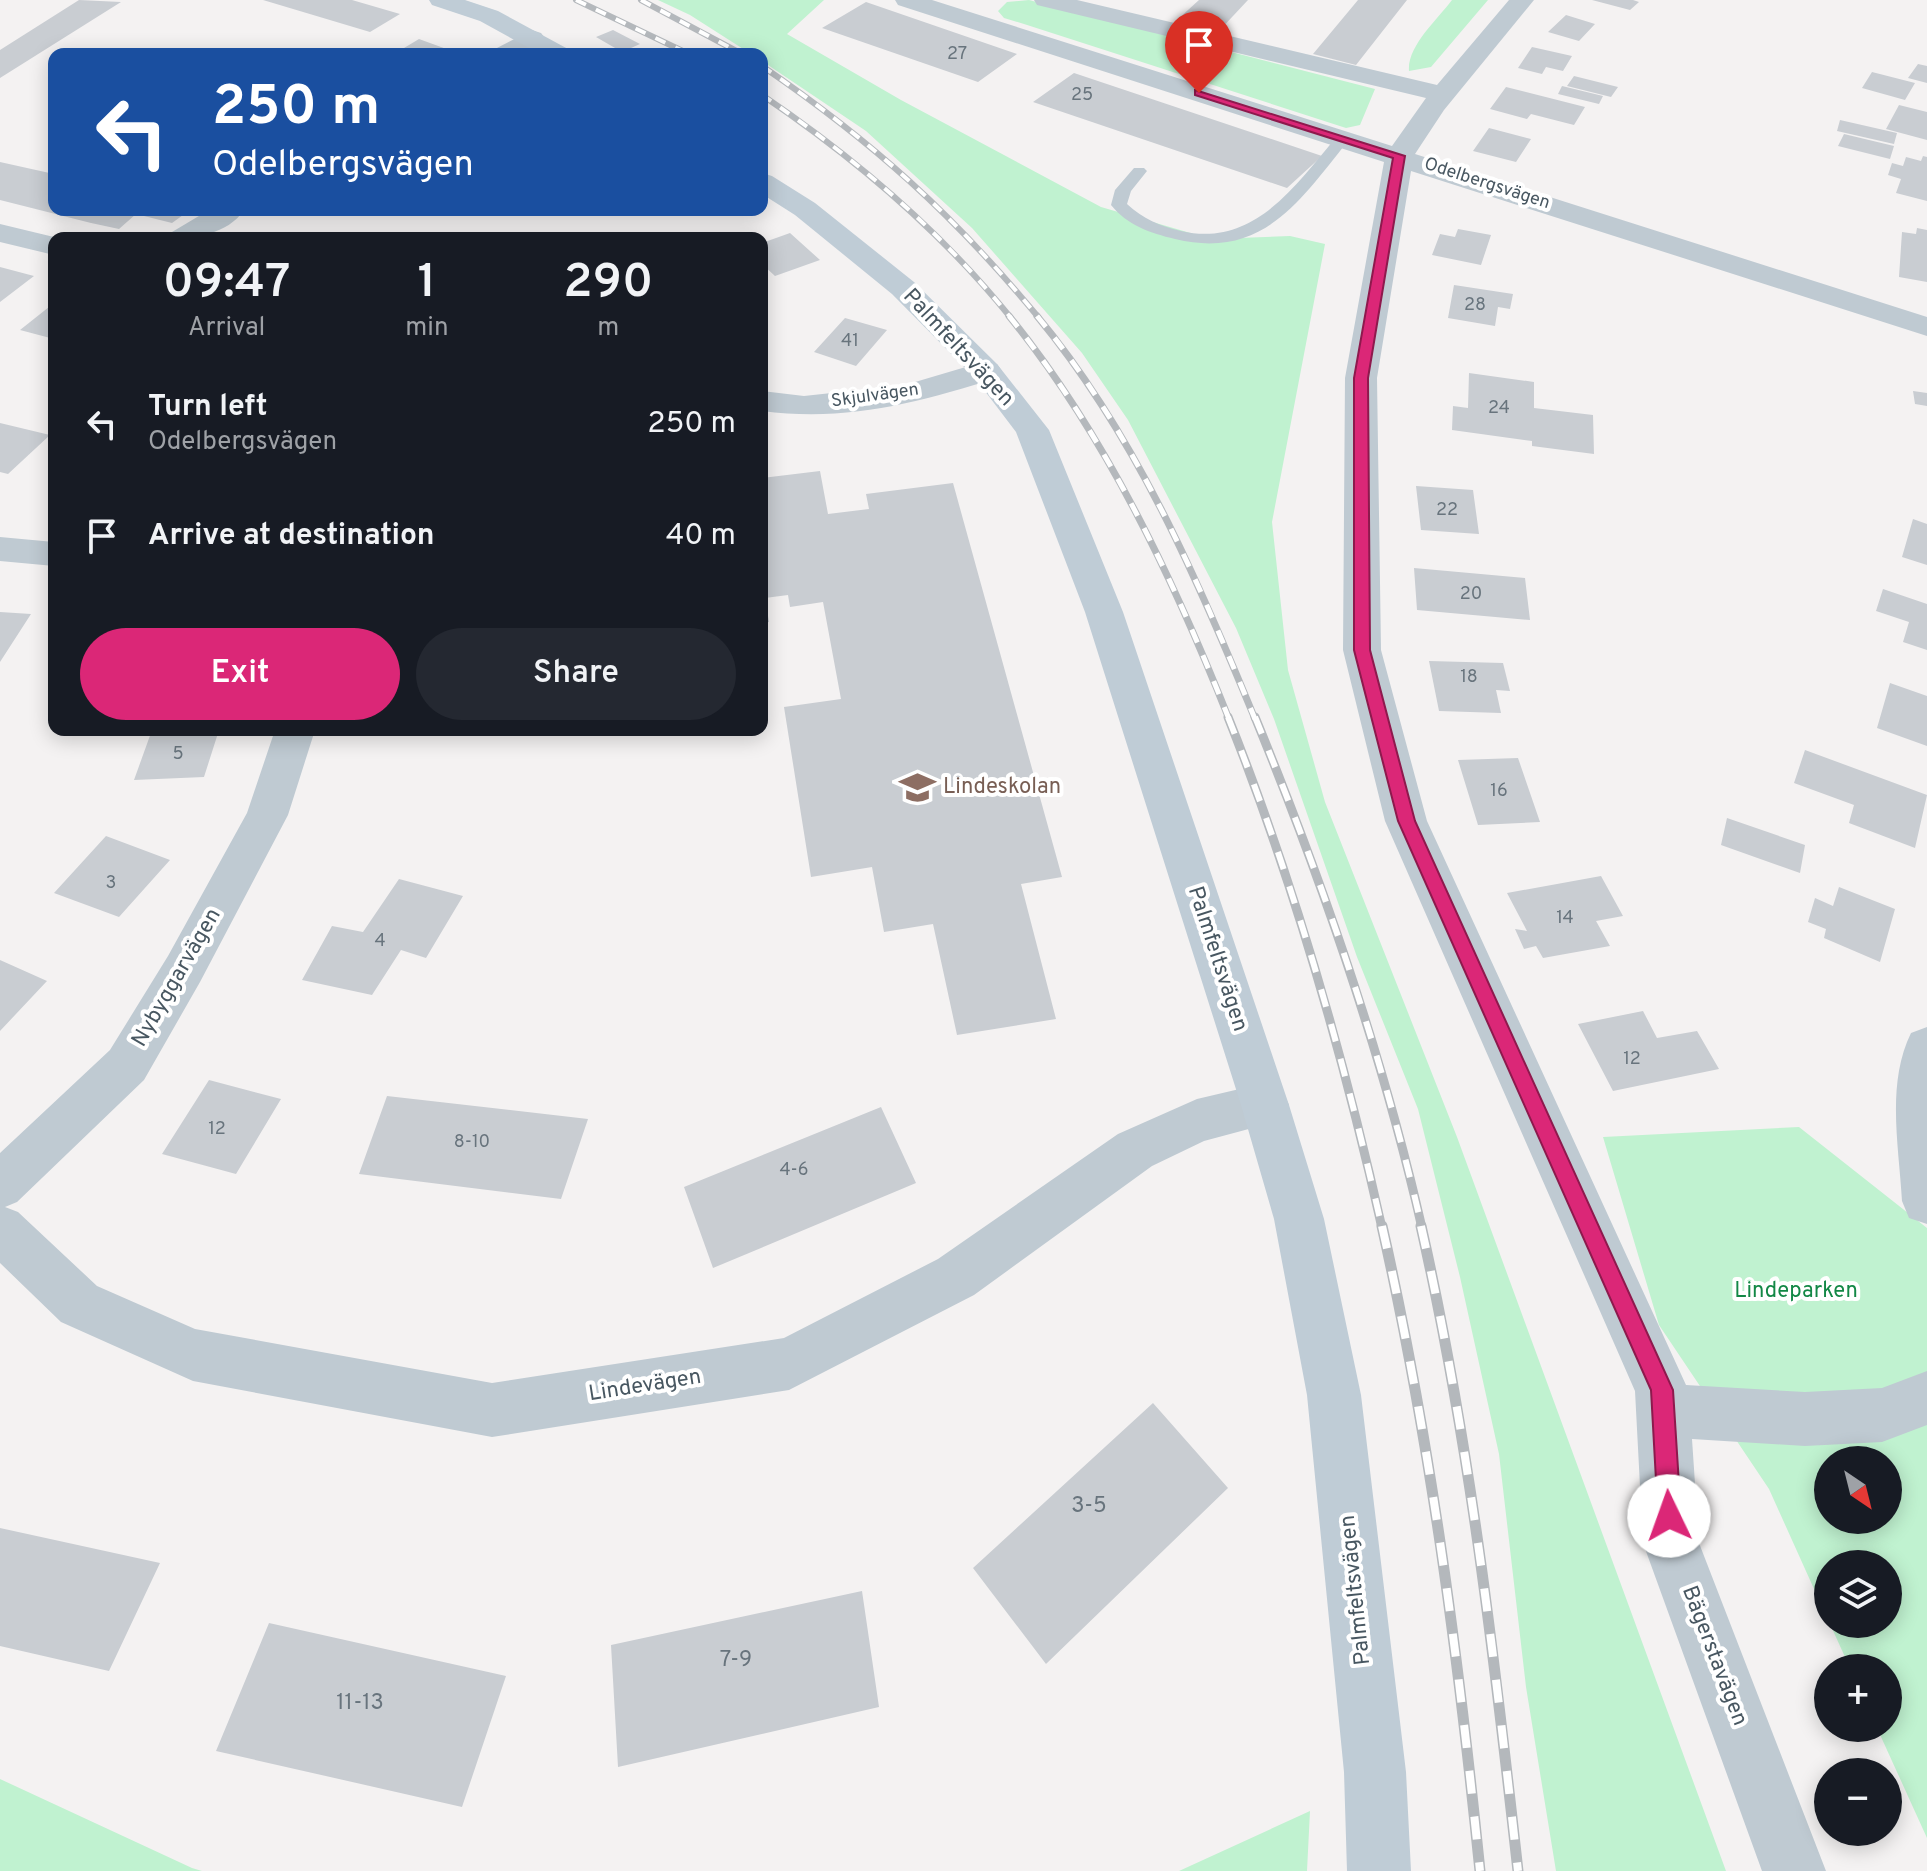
<!DOCTYPE html>
<html lang="en">
<head>
<meta charset="utf-8">
<style>
  body { margin:0; font-family:Overpass,sans-serif; background:#242831; color:#f1f3f6; height:100vh; display:flex; flex-direction:column; font-size:30px; white-space:nowrap }
  * { box-sizing:border-box; margin:0 }
  p { font-size:26px; color:#9ea1a6 }
  .icon { flex:none; width:44px; height:44px; fill:none; stroke:currentColor; stroke-width:2; stroke-linecap:round; stroke-linejoin:round }
  .map { position:relative; flex:1; overflow:hidden }
  .drawer { position:absolute; left:48px; top:232px; width:720px; height:504px; display:flex; flex-direction:column; background:#171b24; border-radius:16px; box-shadow:0 4px 20px #0003 }
  .drawer>* { flex:none }
  .top-card { position:absolute; left:48px; top:48px; width:720px; height:168px; border-radius:16px; box-shadow:0 4px 20px #0003; background:#1a4fa0; color:#fff; overflow:hidden }
  .needle { width:52px; rotate:145deg }
  .buttons { position:absolute; left:1814px; top:1446px; display:grid; gap:16px }
  .buttons a { display:grid; place-items:center; width:88px; height:88px; border-radius:50%; background:#171b24; box-shadow:0 4px 20px #0003; font-size:40px }
  .pin { position:absolute; display:grid; place-items:center; width:68px; height:68px; color:#fff; margin:-82px -34px; border-radius:50% 50% 50% 0; rotate:-45deg; box-shadow:0 0 8px #0007 }
  .pin .icon { rotate:45deg }
  .me { position:absolute; width:88px; margin:-44px; rotate:357deg; stroke-linejoin:round; filter:drop-shadow(0 0 6px #0008) }
  .turn { display:flex; align-items:center; gap:28px; height:168px; padding:0 32px; font-size:36px }
  .turn .icon { width:104px; height:104px; stroke-width:2.5 }
  .turn b { display:block; font-size:56px; line-height:68px }
  .eta { display:flex; justify-content:space-evenly; align-items:center; height:136px; text-align:center }
  .eta b { font-size:48px; font-weight:600; line-height:56px }
  .cta { display:flex; gap:16px; margin-top:auto; padding:16px 32px }
  .cta a { flex:1; height:92px; border-radius:48px; background:#db2777; color:#fff; font-size:32px; font-weight:600; line-height:92px; text-align:center }
  .cta a+a { background:#242831; color:#f1f3f6 }
  ul { padding:0; list-style:none }
  li { display:flex; align-items:center; gap:24px; height:112px; padding:0 32px }
  li div { flex:1 }
  li b { display:block; font-size:30px }
  li em { font-style:normal }
  .map>svg:first-child { display:block }
</style>
</head>
<body>
<div class="map">
<svg width="1927" height="1871" viewBox="0 0 1927 1871">
  <rect width="100%" height="100%" fill="#f4f2f2"/>
  <path fill="#c0f2d0" fill-rule="evenodd" d="M658 0H824L787 34 901 100 1101 207 1211 239 1290 236 1325 244 1272 522 1288 670 1325 802 1457 1137 1726 1871H1556L1526 1687 1499 1454 1460 1277 1418 1109 1357 957 1274 719 1236 628 1128 420 1082 353 972 228 866 131 762 61V54H751L690 15Z
    M1029 0 1375 89 1360 125 1346 128 1024 24 1004 18 998 11 1007 2Z
    M1452 0H1488L1431 67 1409 71C1407 46 1438 19 1452 0Z
    M1799 1127 1927 1228V1838L1877 1728H1888V1668H1850L1830 1624H1888V1564H1828V1620L1769 1489 1659 1325 1603 1137ZM1828 1460H1888V1520H1828Z
    M0 1779 192 1868 202 1871H0Z
    M1310 1811 1307 1871H1179Z"/>
  <path fill="#c9cdd2" d="M79 0 121 2 0 78V50Z
    M263 0H352L400 14 370 32Z
    M1199 0H1248L1218 32 1177 20Z
    M1358 0H1407L1356 65 1313 54Z
    M1592 0H1633L1639 2 1630 10Z
    M866 2 1017 54 978 82 822 28Z
    M1566 15 1595 24 1579 41 1548 32Z
    M613 30 640 44 622 52 596 37Z
    M419 39 452 51 446 54H394Z
    M1532 47 1572 56 1563 71 1546 67 1542 74 1518 68Z
    M1918 64 1927 66V83L1908 78Z
    M1872 72 1915 83 1905 100 1862 88Z
    M1074 73 1322 156 1287 188 1033 102Z
    M1574 76 1618 87 1611 97 1567 86Z
    M1562 86 1603 96 1599 104 1558 94Z
    M1506 87 1585 107 1574 125 1531 114 1527 119 1490 109Z
    M1899 105 1927 112V140L1886 129Z
    M1840 120 1897 133 1894 144 1837 131Z
    M1489 128 1531 139 1516 162 1473 151Z
    M1844 134 1894 146 1890 159 1838 146Z
    M1923 156 1927 157V201L1896 193 1901 179 1888 175 1892 163 1903 166 1906 157 1921 161Z
    M0 162 54 174V210H190L172 223 136 214 119 229 91 223 0 200Z
    M1917 228 1927 230V282L1899 277 1902 232 1916 234Z
    M1458 229 1491 235 1481 265 1432 255 1440 234 1455 237Z
    M790 233 820 260 775 276 762 264V243Z
    M0 267 34 276 0 302Z
    M1454 285 1513 294 1510 309 1498 307 1495 326 1448 318Z
    M54 303V339L20 330Z
    M845 318 887 330 856 366 814 352Z
    M1469 373 1534 382V408L1593 415 1594 454 1532 446V441L1452 430 1453 406 1468 408Z
    M1913 391 1927 393V406L1915 404Z
    M0 423 50 435 8 474 0 472Z
    M820 471 828 514 869 509 866 494 953 483 1062 877 1021 884 1056 1019 957 1035 933 924 884 932 872 867 811 877 784 707 841 699 823 602 790 607 788 595 765 598 769 622 762 623V478Z
    M1416 486 1473 490 1479 534 1421 530Z
    M1913 519 1927 524V565L1902 557Z
    M1414 568 1525 578 1530 620 1417 610Z
    M1883 589 1927 604V650L1903 642 1909 622 1876 611Z
    M0 612 31 614 0 662Z
    M1429 661 1503 663 1510 691 1496 690 1501 713 1439 711Z
    M1890 683 1927 696V746L1877 728Z
    M152 730H219L204 777 134 780Z
    M1805 750 1927 795 1915 848 1849 823 1854 805 1794 783Z
    M1518 758 1540 822 1478 825 1458 760Z
    M1727 818 1805 845 1800 873 1721 845Z
    M106 836 170 860 119 917 54 893Z
    M1601 876 1623 916 1596 921 1610 946 1543 958 1536 946 1524 949 1515 929 1527 931 1507 893Z
    M399 879 463 896 426 958 401 950 372 995 302 980 332 926 363 932Z
    M1839 887 1895 909 1880 962 1824 938 1826 929 1808 922 1815 898 1833 906Z
    M0 960 47 981 0 1031Z
    M1643 1011 1657 1038 1697 1031 1719 1069 1613 1091 1578 1024Z
    M209 1080 281 1099 236 1174 162 1154Z
    M387 1096 588 1119 561 1199 359 1174Z
    M881 1107 916 1183 713 1268 684 1187Z
    M1153 1403 1228 1488 1046 1664 973 1568Z
    M0 1528 160 1563 109 1671 0 1646Z
    M862 1591 879 1707 618 1767 611 1645Z
    M269 1623 506 1676 462 1807 216 1751Z"/>
  <g fill="none" stroke-linecap="round" stroke-linejoin="round">
    <path fill="#bfcad2" fill-rule="evenodd" d="M1343 134 1348 135V141C1299 202 1262 260 1175 239 1150 233 1127 225 1111 205L1115 190 1134 168H1144L1147 171 1131 191 1127 204C1143 219 1160 226 1181 231 1254 248 1296 185 1338 135Z"/>
    <path fill="#bfcad2" fill-rule="evenodd" d="M895 0H932L1392 146 1426 98 1037 5 1034 0H1077L1437 85 1509 0H1534L1444 110 1415 154 1927 317V336L1411 171 1377 378 1381 650 1427 821 1686 1385 1805 1392 1882 1388 1927 1371V1425L1882 1442 1805 1446 1692 1439 1699 1543 1826 1871H1762L1643 1543 1635 1391 1385 821 1343 650 1345 378 1384 162 898 5Z
      M532 30 541 33 545 38C531 56 512 54 491 54L495 49Z
      M209 210H244C227 235 195 238 167 238L172 232Z
      M0 224 58 238H54V255L0 242Z
      M986 361 997 364 1002 371 997 378C917 403 847 422 762 411V391L804 396 905 385Z
      M0 537 54 542V566L0 561Z
      M275 730H315L288 815 200 982 144 1080 17 1202 5 1207 18 1212 97 1286 195 1329 492 1383 784 1338 938 1259 1118 1134 1197 1099 1265 1083 1282 1090 1289 1105 1282 1120 1204 1141 1152 1166 974 1295 789 1390 492 1437 193 1381 61 1322 0 1263V1153L110 1050 168 956 247 813Z
      M1927 1027V1224L1909 1218 1902 1201C1899 1146 1886 1084 1911 1033Z"/>
    <path fill="#bfccd6" fill-rule="evenodd" d="M429 0H465L498 11 568 49 572 54H540L480 21 432 5Z
      M762 173 772 176 815 203 914 282 997 364 1049 430 1123 612 1289 1105 1324 1219 1361 1395 1406 1772 1411 1871H1347L1344 1772 1307 1395 1274 1219 1241 1105 1085 612 1016 432 975 378 892 294 795 215 762 194Z"/>
    <defs>
      <path id="rail-far3" d="M576 0 689 54
        M641 0 742 54
        M762 66C873 142 953 214 1039 318
        M762 95C855 158 940 230 1011 318"/>
      <path id="rail-far2" d="M1009 316C1105 434 1173 578 1229 719
        M1037 316C1135 434 1197 578 1255 719"/>
      <path id="rail-far1" d="M1228 717C1294 882 1343 1054 1382 1228
        M1255 717C1323 883 1382 1052 1422 1228"/>
      <path id="rail" d="M1382 1226C1430 1439 1458 1654 1480 1871
        M1421 1226C1469 1438 1494 1655 1518 1871"/>
    </defs>
    <use href="#rail-far3" stroke="#b4b8bc" stroke-width="6"/>
    <use href="#rail-far2" stroke="#b4b8bc" stroke-width="7"/>
    <use href="#rail-far1" stroke="#b4b8bc" stroke-width="9"/>
    <use href="#rail" stroke="#b4b8bc" stroke-width="11"/>
    <use href="#rail-far3" stroke="#fff" stroke-width="4" stroke-dasharray="11" stroke-linecap="butt"/>
    <use href="#rail-far2" stroke="#fff" stroke-width="5" stroke-dasharray="14" stroke-linecap="butt"/>
    <use href="#rail-far1" stroke="#fff" stroke-width="6" stroke-dasharray="18" stroke-linecap="butt"/>
    <use href="#rail" stroke="#fff" stroke-width="8" stroke-dasharray="23" stroke-linecap="butt"/>
  </g>
  <path fill="#db2777" stroke="#8e194d" stroke-width="2" d="M1195 90 1405 156 1368 378 1370 650 1415 821 1673 1390 1681 1516 1677 1524 1669 1528 1661 1524 1658 1516 1651 1390 1398 821 1354 650V378L1393 158 1195 95Z"/>
  <defs>
    <symbol id="school-bare" viewBox="-9 -9 18 18"><path d="M0-5L7-2L0 1L-7-2ZM-4 1L0 2.5L4 1V4Q0 6-4 4Z" fill="#8d6e63" stroke="#fff" stroke-width="2.5" paint-order="stroke"/></symbol>
  </defs>
  <g fill-rule="evenodd">
    <use href="#school-bare" x="892" y="762" width="51" height="51"/>
  </g>
  <g text-anchor="middle" dominant-baseline="central" stroke-width="8" stroke-linejoin="round" paint-order="stroke">
    <g font-size="18" fill="#68747d">
      <text x="957" y="54">27</text>
      <text x="1082" y="95">25</text>
      <text x="1475" y="305">28</text>
      <text x="850" y="341">41</text>
      <text x="1499" y="408">24</text>
      <text x="1447" y="510">22</text>
      <text x="1471" y="594">20</text>
      <text x="1469" y="677">18</text>
      <text x="178" y="754">5</text>
      <text x="1499" y="791">16</text>
      <text x="111" y="883">3</text>
      <text x="1565" y="918">14</text>
      <text x="380" y="941">4</text>
      <text x="1632" y="1059">12</text>
      <text x="217" y="1129">12</text>
      <text x="472" y="1142">8-10</text>
      <text x="794" y="1170">4-6</text>
    </g>
    <g font-size="18" fill="#485761" stroke="#fff">
      <text transform="translate(1487 184) rotate(18)">Odelbergsvägen</text>
      <text transform="translate(875 396) rotate(-8)">Skjulvägen</text>
    </g>
    <g font-size="22" fill="#485761" stroke="#fff">
      <text transform="translate(958 348) rotate(47)">Palmfeltsvägen</text>
      <text transform="translate(1217 959) rotate(72)">Palmfeltsvägen</text>
      <text transform="translate(177 978) rotate(-60)">Nybyggarvägen</text>
      <text transform="translate(645 1386) rotate(-9)">Lindevägen</text>
      <text transform="translate(1356 1590) rotate(-96)">Palmfeltsvägen</text>
      <text transform="translate(1714 1656) rotate(69)">Bägerstavägen</text>
    </g>
    <g font-size="22" fill="#785e54" stroke="#fff" text-anchor="start">
      <text x="943" y="787">Lindeskolan</text>
    </g>
    <g font-size="22" fill="#138846" stroke="#fff">
      <text x="1796" y="1291">Lindeparken</text>
    </g>
    <g font-size="22" fill="#68747d">
      <text x="1089" y="1506">3-5</text>
      <text x="736" y="1660">7-9</text>
      <text x="360" y="1703">11-13</text>
    </g>
  </g>
</svg>
<div class="buttons">
<a><svg class="needle" viewBox="-14 -14 28 28"><path d="M0-13l5 13h-10z" fill="#e53935"/><path d="M0 13l5-13h-10z" fill="#9ea1a6"/></svg></a>
<a><svg class="icon" aria-label="layers" viewBox="0 0 24 24"><path d="M12 4l9 5-9 5-9-5zM3 14l9 5 9-5"/></svg></a>
<a>+</a>
<a>−</a>
</div>
<div class="pin" style="left:1199px;top:93px;background:#d93025"><svg class="icon" aria-label="arrive" viewBox="0 0 24 24"><path d="M6 21V4h12l-3 4 3 4H6"/></svg></div>
<svg class="me" style="left:1669px;top:1516px" viewBox="-20 -20 40 40"><circle r="19" fill="#fff"/><path d="M0-13L10 11 0 6-10 11z" fill="#db2777"/></svg>
<div class="top-card">
<div class="turn"><svg class="icon" aria-label="left" viewBox="0 0 24 24"><path d="M17 20v-9H6M10 6l-5 5 5 5"/></svg><div><b>250 m</b>Odelbergsvägen</div></div>
</div>
<section class="drawer">
<div class="eta">
<div><b>09:47</b><p>Arrival</p></div>
<div><b>1</b><p>min</p></div>
<div><b>290</b><p>m</p></div>
</div>
<ul>
<li><svg class="icon" aria-label="left" viewBox="0 0 24 24"><path d="M17 20v-9H6M10 6l-5 5 5 5"/></svg><div><b>Turn left</b><p>Odelbergsvägen</p></div><em>250 m</em></li>
<li><svg class="icon" aria-label="arrive" viewBox="0 0 24 24"><path d="M6 21V4h12l-3 4 3 4H6"/></svg><div><b>Arrive at destination</b></div><em>40 m</em></li>
</ul>
<div class="cta"><a>Exit</a><a>Share</a></div>
</section>
</div>
</body>
</html>
